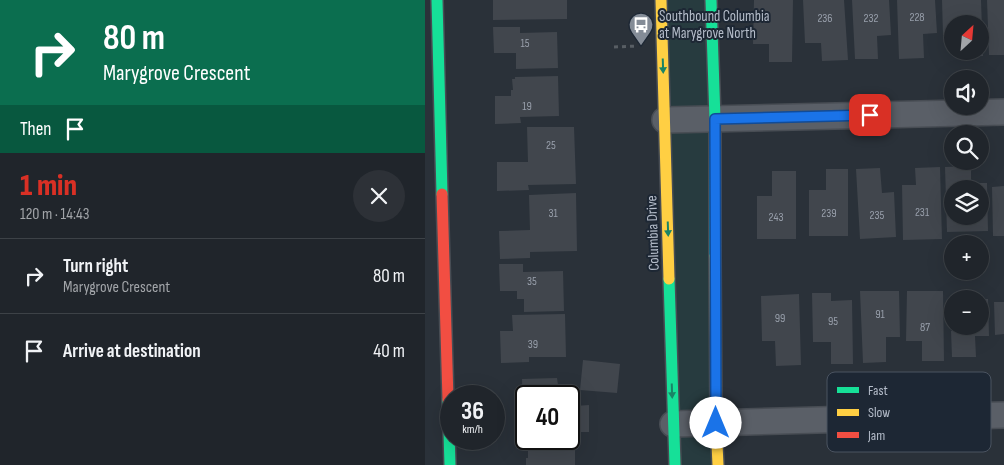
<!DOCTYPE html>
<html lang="en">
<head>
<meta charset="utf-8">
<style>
  body { margin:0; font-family:"Sofia Sans Condensed",sans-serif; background:#2d3137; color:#f1f3f6; height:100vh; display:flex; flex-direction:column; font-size:19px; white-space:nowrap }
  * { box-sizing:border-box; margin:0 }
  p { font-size:16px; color:#a2a5a9 }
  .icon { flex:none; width:28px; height:28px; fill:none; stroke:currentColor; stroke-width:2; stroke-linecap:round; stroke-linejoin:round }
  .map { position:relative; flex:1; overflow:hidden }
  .details { display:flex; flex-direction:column; background:#20252b; width:425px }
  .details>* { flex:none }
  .top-card { background:#0b6e4f; color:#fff; overflow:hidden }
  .needle { width:32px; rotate:26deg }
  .buttons { position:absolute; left:519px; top:15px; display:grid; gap:10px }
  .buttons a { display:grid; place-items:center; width:45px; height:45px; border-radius:50%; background:#20252b; box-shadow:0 5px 20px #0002,0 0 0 1px #3d4247; font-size:25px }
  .speed { position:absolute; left:15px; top:385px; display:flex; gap:10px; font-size:25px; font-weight:700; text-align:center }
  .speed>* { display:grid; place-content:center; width:65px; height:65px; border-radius:50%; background:#20252b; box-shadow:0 5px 20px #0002,0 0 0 1px #3d4247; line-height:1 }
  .speed small { font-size:12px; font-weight:400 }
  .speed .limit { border:2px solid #111; border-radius:8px; background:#fff; color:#111 }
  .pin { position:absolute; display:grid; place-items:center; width:42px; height:42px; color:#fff; margin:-21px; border-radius:10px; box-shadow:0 2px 8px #0006 }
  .me { position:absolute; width:55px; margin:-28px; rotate:0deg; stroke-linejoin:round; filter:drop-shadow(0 0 4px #0008) }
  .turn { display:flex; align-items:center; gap:18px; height:105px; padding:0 20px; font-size:22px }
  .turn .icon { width:65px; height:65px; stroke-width:2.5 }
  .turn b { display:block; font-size:35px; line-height:42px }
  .then { display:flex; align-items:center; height:48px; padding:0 20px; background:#0003; gap:10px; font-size:19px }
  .round { display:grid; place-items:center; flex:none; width:52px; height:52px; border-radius:26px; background:#2d3137 }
  .summary { display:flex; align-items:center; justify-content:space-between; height:85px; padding:0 20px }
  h1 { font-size:30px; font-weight:800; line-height:38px; color:#d93025 }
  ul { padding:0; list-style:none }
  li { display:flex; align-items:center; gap:15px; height:75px; padding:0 20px; border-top:1px solid #3d4247 }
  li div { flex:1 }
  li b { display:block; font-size:19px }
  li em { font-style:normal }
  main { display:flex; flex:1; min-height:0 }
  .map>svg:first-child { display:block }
</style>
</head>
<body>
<main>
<section class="details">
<div class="top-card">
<div class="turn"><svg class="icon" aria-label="right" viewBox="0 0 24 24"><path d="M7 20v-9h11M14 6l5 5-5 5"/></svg><div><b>80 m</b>Marygrove Crescent</div></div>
<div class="then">Then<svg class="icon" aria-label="arrive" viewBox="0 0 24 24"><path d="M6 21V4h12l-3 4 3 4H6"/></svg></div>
</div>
<div class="summary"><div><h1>1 min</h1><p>120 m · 14:43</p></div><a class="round"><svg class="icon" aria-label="close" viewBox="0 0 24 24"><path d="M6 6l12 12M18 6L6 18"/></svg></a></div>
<ul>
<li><svg class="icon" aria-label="right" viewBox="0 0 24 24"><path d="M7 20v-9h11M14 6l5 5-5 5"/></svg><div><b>Turn right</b><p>Marygrove Crescent</p></div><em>80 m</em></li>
<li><svg class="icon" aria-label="arrive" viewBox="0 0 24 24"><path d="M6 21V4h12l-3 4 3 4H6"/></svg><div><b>Arrive at destination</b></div><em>40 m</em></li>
</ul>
</section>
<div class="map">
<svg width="579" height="465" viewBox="0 0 579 465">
  <rect width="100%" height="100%" fill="#2a3139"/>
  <path fill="#273b3f" d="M236 0H286L293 465H250Z"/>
  <path fill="#41464d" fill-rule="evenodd" d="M68 0H142V19L68 20Z
    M329 0H368L367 62H344V44H328Z
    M378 0H419L423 60 397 61 396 43H380Z
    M427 0H464L466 35 452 36 453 59H430Z
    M472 0H510L512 33 498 34 499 58 474 59Z
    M517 0H556L558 56 533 57 532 51H555V24H528V35H518Z
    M562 0H579V55H564Z
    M68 27H95V33L132 32 133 68 91 69V53H69Z
    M133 76 134 116 95 117 96 123 70 124V96H86V90H88L87 79H90V77Z
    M102 127H149L151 184 103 185 104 190 72 191V162H103Z
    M546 166V183H562L563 231 522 232 520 167ZM528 189H555V216H528Z
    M515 167 517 239 478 240 477 185H491L490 168Z
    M455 168 457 193 469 192 471 237 435 239 431 169Z
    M401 169H423V236H384V190H401Z
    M347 171H371V239H332V196H347Z
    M579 186V236H568L567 187Z
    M151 193 152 251 105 252V258L75 259 74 231 105 230 104 195Z
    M74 264H98V272L138 271 139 311 99 312V299H92V291H75Z
    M435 291H474L475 337H461V362L438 363Z
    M482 291H518L519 361H497V341H481Z
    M387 293H406V301L427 300 428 364H406V342H388Z
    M374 294 376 365 351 366 350 341H337L336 296Z
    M555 299H563L564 336H550L551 357H527L526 331H535V326H555Z
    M569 302H579V334L570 335Z
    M140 314 141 357H104V362L76 363 75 331H88L87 315Z
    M158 360 195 364 192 393 155 390Z
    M132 378 133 385H149L150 406 164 405V432H144V396H101V422H98L97 379Z
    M150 443V465H101V458H103V444Z"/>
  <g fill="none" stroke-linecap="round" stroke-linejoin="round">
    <defs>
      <path id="street" d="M240 120 579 112
        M248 424 579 415"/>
      <path id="fast" d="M12 0 17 194
        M286 0 290 119V256
        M244 279 250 465
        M23 400 25 465"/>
      <path id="slow" d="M236 0 244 279
        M290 256 291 423 293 465"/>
      <path id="jam" d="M17 194 23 400"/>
    </defs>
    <use href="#street" stroke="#484d54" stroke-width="28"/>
    <use href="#fast" stroke="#484d54" stroke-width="14"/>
    <use href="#slow" stroke="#484d54" stroke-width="14"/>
    <use href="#jam" stroke="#484d54" stroke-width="14"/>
    <path stroke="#585e64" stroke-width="3" stroke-dasharray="4 4" stroke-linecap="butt" d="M189 47 213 46"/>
    <use href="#street" stroke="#5a5f67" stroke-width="25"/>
    <use href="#fast" stroke="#16e098" stroke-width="11"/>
    <use href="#slow" stroke="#ffcf43" stroke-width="11"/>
    <use href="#jam" stroke="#f24e42" stroke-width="11"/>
  </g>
  <defs><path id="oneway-solid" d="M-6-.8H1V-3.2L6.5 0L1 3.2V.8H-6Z" transform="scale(1.25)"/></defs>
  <g fill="#1a8466">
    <use href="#oneway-solid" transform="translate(238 66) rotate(88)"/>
    <use href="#oneway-solid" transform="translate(243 229) rotate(88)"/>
    <use href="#oneway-solid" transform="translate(247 391) rotate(88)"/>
  </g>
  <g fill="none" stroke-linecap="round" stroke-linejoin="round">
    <defs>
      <path id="route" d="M291 423 290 119 445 115"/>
    </defs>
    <use href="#route" stroke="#114b97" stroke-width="12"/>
    <use href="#route" stroke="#1a73e8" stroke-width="9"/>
  </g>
  <defs>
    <symbol id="bus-pin" viewBox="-11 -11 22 30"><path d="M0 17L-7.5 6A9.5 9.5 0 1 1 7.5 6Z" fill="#848c97" stroke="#1d2734"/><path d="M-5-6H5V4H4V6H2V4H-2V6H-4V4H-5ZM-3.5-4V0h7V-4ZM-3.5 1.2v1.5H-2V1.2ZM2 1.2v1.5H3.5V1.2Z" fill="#fff"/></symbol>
  </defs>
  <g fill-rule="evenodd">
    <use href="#bus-pin" x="202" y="11" width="28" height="38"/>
  </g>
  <g text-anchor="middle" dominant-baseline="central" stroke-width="4" stroke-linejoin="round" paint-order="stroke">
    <g font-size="12" fill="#989fab">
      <text x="492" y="17">228</text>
      <text x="400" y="18">236</text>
      <text x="446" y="18">232</text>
      <text x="100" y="43">15</text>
      <text x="102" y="106">19</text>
      <text x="126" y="145">25</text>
      <text x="497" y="212">231</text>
      <text x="128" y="213">31</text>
      <text x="404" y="213">239</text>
      <text x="452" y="215">235</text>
      <text x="351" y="217">243</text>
      <text x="107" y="281">35</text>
      <text x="455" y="314">91</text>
      <text x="355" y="318">99</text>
      <text x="408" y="321">95</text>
      <text x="500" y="327">87</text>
      <text x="108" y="344">39</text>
    </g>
    <g font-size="15" fill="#b5bdca" stroke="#1d2734" text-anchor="start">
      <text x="234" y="16">Southbound Columbia<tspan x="234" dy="17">at Marygrove North</tspan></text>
    </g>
    <g font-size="15" fill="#b5bdca" stroke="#1d2734">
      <text transform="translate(228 233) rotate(-92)">Columbia Drive</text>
    </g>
  </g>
  <rect x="402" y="372" width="164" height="80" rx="8" fill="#1d2734" stroke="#4b5461" stroke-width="1"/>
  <rect x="412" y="387" width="22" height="6" fill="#16e098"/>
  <rect x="412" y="409" width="22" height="7" fill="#ffcf43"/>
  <rect x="412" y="432" width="22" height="6" fill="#f24e42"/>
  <g font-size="14" fill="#b5bdca">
    <text x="443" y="395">Fast</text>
    <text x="443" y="417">Slow</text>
    <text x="443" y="440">Jam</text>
  </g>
</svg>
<div class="buttons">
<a><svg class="needle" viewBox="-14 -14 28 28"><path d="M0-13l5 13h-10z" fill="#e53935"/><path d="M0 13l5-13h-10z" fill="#a2a5a9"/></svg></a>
<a><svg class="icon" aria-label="sound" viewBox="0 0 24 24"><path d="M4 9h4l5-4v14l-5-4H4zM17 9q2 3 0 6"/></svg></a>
<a><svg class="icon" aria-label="search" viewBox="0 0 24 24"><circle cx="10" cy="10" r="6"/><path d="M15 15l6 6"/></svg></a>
<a><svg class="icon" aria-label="layers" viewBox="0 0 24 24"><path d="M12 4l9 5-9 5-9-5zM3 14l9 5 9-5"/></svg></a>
<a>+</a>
<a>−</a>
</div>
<div class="speed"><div>36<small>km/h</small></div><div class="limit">40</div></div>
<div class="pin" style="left:445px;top:115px;background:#d93025"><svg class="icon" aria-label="arrive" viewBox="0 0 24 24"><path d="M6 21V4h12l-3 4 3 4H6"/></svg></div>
<svg class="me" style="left:291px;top:423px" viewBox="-20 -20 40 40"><circle r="19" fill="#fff"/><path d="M0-13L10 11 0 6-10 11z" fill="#1a73e8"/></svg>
</div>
</main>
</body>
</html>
